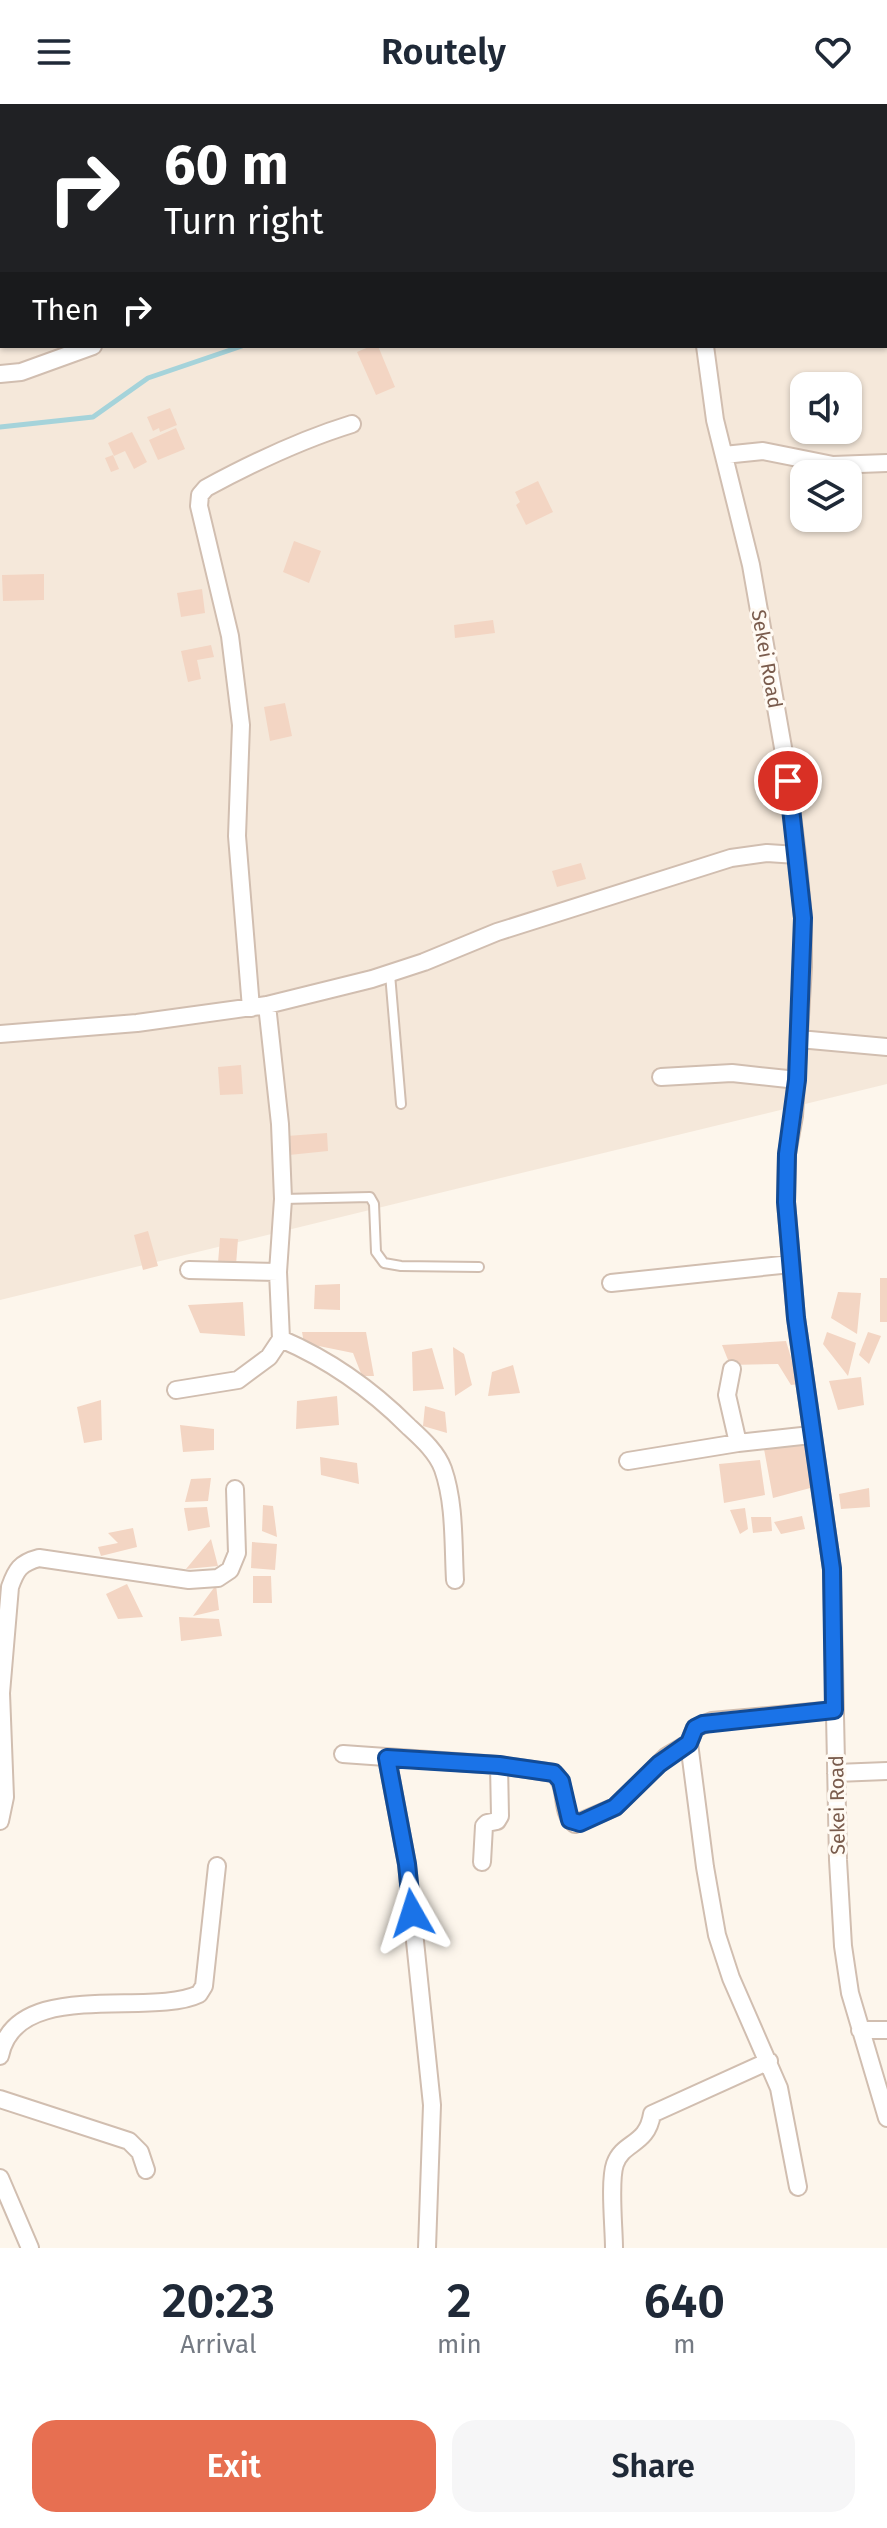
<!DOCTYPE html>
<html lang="en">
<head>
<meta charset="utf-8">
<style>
  body { margin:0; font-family:"Fira Sans",sans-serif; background:#f6f6f7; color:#1f2937; height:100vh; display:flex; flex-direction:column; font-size:30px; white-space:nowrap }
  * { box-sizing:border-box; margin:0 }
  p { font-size:26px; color:#747a83 }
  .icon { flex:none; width:44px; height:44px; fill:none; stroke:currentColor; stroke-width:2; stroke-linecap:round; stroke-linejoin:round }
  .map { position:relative; height:2144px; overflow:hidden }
  .sheet { display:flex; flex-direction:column; background:#fff; flex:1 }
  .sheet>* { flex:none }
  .banner { position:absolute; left:0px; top:0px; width:888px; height:244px; box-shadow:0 2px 6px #0004; background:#202124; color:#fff; overflow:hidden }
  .fabs { position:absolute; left:790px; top:268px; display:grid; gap:16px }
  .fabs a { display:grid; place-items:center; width:72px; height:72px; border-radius:16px; background:#fff; box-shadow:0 2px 6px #0004; font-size:40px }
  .pin { position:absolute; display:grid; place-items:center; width:68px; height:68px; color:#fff; margin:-34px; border:4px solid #fff; border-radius:50%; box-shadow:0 2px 8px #0007 }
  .me { position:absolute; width:88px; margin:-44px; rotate:354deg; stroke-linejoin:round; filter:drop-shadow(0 0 6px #0008) }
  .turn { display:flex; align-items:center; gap:28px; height:168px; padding:0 32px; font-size:36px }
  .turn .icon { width:104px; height:104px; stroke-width:2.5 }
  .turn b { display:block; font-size:56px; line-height:68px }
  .then { display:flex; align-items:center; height:76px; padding:0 32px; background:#0003; gap:16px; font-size:30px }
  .eta { display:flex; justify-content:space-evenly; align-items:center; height:136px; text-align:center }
  .eta b { font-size:48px; font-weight:600; line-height:56px }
  .button { display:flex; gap:16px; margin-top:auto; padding:16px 32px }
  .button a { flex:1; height:92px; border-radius:24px; background:#e76f51; color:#fff; font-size:32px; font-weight:600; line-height:92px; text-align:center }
  .button a+a { background:#f6f6f7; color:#1f2937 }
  header { display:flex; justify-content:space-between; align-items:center; height:104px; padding:0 32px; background:#fff; font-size:36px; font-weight:600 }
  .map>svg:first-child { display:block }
</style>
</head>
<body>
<header><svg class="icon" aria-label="menu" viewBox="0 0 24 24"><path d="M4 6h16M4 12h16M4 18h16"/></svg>Routely<svg class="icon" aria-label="heart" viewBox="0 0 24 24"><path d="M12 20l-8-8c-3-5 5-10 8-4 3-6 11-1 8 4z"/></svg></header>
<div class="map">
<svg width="887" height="2144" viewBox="0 0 887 2144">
  <rect width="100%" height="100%" fill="#fdf6ec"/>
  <path fill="#f5e8da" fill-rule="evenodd" d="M0 0H887V980L0 1196ZM2 2H886V242H2ZM804 282H848V326H804ZM804 370H848V414H804Z"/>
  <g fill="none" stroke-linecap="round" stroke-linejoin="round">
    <path stroke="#a5d3da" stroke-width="5" d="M886 168H887
      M0 323 93 313 148 274 242 242"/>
  </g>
  <path fill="#f3d5c3" d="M371 242H378L395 283 376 291 357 248Z
    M170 304 177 321 160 328 159 324 153 327 147 313Z
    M176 324 185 345 158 356 149 336Z
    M132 328 147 358 134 365 125 347 114 352 108 339Z
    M113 351 119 365 111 368 105 354Z
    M538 377 553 408 526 421 516 401 520 398 515 388Z
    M294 437 321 447 309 479 283 468Z
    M44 470V496L3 497 2 471Z
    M202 485 205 509 181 513 177 489Z
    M493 516 495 529 455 534 454 521Z
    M211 541 214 553 197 556 201 575 188 578 181 547Z
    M285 599 292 632 270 637 264 603Z
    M581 759 586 775 557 783 552 767Z
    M241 961 243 990 220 991 218 963Z
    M327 1029 328 1047 289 1051 287 1032Z
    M148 1127 158 1162 143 1166 134 1131Z
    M220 1134 238 1135 236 1161 218 1159Z
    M880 1174H887V1218H880Z
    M340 1180V1206L314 1205 315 1181Z
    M838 1188 861 1189 857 1230 831 1214Z
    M243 1198 245 1232 200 1229 188 1201Z
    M302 1228H366L374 1272H362L353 1249 304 1239Z
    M827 1228 856 1239 848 1272 823 1240Z
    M868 1228 881 1232 869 1260 859 1251Z
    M786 1237 799 1280 791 1281 778 1260 730 1261 722 1241Z
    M453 1243 464 1250 472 1281 455 1292Z
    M432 1244 444 1285 413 1287 412 1248Z
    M513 1261 520 1289 488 1292 492 1268Z
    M861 1273 864 1301 838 1306 829 1277Z
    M337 1292 339 1321 296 1325 297 1297Z
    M101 1296 102 1336 84 1339 77 1303Z
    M425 1302 445 1308 447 1329 423 1322Z
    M180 1321 214 1325V1346L183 1348Z
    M805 1340 814 1383 773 1394 764 1345Z
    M320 1353 357 1359 359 1380 321 1371Z
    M760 1356 765 1391 724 1399 719 1360Z
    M211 1374 208 1397 185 1398 191 1375Z
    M869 1384 870 1403 841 1405 839 1390Z
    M263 1401 273 1402 277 1433 262 1427Z
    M207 1403 210 1423 188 1427 184 1404Z
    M745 1404 748 1425 740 1430 730 1406Z
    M802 1412 805 1425 781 1430 774 1418Z
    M751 1413H771L772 1427 753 1429Z
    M133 1424 137 1443 101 1452 98 1443 118 1439 108 1429Z
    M211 1435 218 1462 186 1465Z
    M252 1438 277 1440 275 1466 251 1464Z
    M253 1472H271L272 1499H253Z
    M127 1480 143 1513 118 1515 106 1490Z
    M216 1481 219 1506 193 1512Z
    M179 1513 219 1515 222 1532 181 1537Z"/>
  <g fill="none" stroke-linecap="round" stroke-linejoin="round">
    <defs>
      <path id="service" d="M390 870 401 1000
        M283 1095 370 1093 374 1100 376 1148 384 1159 401 1162 479 1163"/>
      <path id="minor" d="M47 2V0
        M317 2 318 0
        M439 2V0
        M794 2 795 0
        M0 53 2 52
        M705 242 715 316 751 461 785 655 797 751 803 814V863L794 1012 787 1050 786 1098 796 1214 832 1465 838 1756 843 1842 850 1889 887 2014
        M0 270 21 268 93 242
        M724 351 763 347 833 361 887 359
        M251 904 237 732 241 621 230 532 199 402 200 391 206 384C254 358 300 336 352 320
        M0 930 137 919 267 901 372 875 424 858 497 828 731 754 767 749 797 751
        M799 935 887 943
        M661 973 732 969 797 976
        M189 1166 278 1168
        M611 1179 791 1160
        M281 1235C330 1256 370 1284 408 1322 421 1334 437 1348 443 1365 455 1399 453 1440 455 1476
        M732 1265 727 1291 738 1339
        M176 1286 238 1276 269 1253 281 1235 278 1168 283 1095 280 1020 267 901
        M628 1357 738 1339 811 1331
        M343 1650 499 1661 554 1669C569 1682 559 1708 575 1720L615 1703 667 1652 689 1639
        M387 1654 407 1760 432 2001 427 2144
        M836 1669 887 1667
        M0 1717 5 1693 1 1589 10 1483C16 1466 20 1459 39 1454L189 1476 218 1474 230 1466 237 1449 235 1385
        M482 1758 484 1722 487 1719 497 1717 500 1712 499 1661
        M860 1926H887
        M0 1952C15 1873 150 1914 199 1890L204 1882 217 1762
        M0 1995 129 2037 140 2048 146 2066
        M0 2074 30 2144
        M798 2083 779 1984 731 1874 717 1831 705 1763 689 1639 695 1624 712 1617 834 1606
        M614 2144C614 2124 609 2077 615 2060 623 2037 647 2042 652 2010L769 1957"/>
    </defs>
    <use href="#service" stroke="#d1beb0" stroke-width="12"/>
    <use href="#minor" stroke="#d1beb0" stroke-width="20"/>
    <use href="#service" stroke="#fff" stroke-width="8"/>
    <use href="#minor" stroke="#fff" stroke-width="16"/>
  </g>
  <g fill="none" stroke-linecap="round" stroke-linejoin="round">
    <defs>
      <path id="route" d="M412 1809 407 1760 387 1654 499 1661 554 1669 561 1677 570 1716 580 1719 615 1703 659 1660 689 1639 695 1624 703 1620 834 1606 832 1465 796 1214 786 1098 787 1050 797 976 803 814 788 677"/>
    </defs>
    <use href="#route" stroke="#114b97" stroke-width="20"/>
    <use href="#route" stroke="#1a73e8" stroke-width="14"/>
  </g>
  <g text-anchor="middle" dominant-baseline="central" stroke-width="6" stroke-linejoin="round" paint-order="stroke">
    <g font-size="20" fill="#7a5c4d" stroke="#fffaf3">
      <text transform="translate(767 555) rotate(80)">Sekei Road</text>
      <text transform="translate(837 1701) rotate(-91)">Sekei Road</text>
    </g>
  </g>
</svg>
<div class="fabs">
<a><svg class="icon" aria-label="sound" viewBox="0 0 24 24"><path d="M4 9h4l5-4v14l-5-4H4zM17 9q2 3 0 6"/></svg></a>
<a><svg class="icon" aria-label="layers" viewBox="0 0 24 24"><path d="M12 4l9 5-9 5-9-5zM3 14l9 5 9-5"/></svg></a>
</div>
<div class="pin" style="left:788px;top:677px;background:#d93025"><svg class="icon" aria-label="arrive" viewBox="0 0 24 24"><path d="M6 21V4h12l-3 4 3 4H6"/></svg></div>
<svg class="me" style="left:412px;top:1809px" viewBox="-20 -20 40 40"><path d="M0-17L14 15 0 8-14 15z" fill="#1a73e8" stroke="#fff" stroke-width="4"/></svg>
<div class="banner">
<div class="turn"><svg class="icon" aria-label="right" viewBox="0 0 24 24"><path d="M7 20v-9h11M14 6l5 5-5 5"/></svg><div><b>60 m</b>Turn right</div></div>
<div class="then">Then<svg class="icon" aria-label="right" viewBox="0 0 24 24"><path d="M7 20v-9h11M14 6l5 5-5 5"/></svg></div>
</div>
</div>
<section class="sheet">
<div class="eta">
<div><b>20:23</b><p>Arrival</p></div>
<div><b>2</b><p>min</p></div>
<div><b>640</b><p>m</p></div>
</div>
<div class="button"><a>Exit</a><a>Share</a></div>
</section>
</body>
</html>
